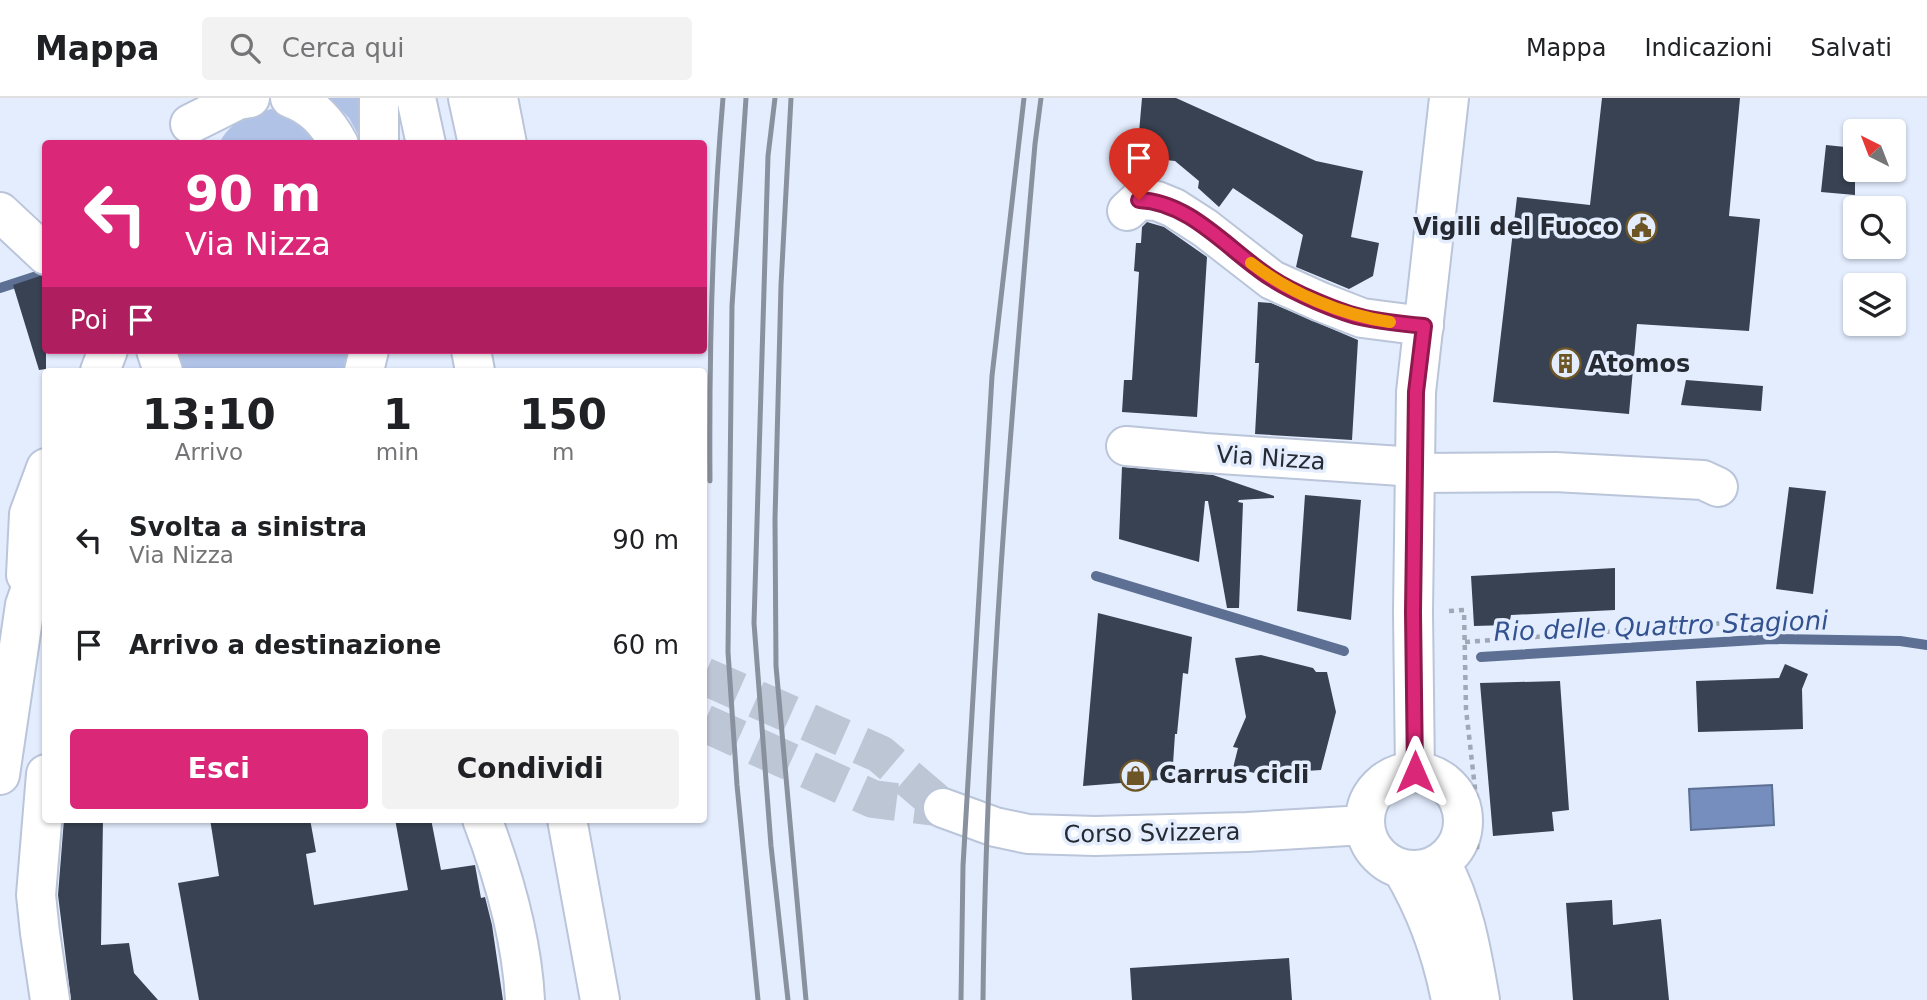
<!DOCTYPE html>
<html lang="it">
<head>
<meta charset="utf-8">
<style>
  body { margin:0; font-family:"DejaVu Sans",sans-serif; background:#f2f2f2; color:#202124; height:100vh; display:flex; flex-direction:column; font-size:26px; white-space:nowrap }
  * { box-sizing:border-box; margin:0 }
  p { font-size:23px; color:#757577 }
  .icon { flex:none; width:38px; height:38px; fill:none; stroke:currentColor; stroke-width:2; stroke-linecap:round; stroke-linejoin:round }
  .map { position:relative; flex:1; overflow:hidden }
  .details { position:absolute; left:42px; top:270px; width:665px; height:455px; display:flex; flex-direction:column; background:#fff; border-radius:7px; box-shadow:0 2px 5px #0004 }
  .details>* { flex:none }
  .banner { position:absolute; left:42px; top:42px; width:665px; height:214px; border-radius:7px; box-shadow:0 2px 5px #0004; background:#db2777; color:#fff; overflow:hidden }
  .needle { width:46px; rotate:318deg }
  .controls { position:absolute; left:1843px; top:21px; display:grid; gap:14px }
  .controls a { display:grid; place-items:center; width:63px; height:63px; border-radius:7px; background:#fff; box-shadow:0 2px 5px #0004; font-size:35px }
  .pin { position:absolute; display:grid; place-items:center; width:60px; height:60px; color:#fff; margin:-72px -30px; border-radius:50% 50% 50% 0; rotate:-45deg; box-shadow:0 0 7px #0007 }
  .pin .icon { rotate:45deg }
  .me { position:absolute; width:77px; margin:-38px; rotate:0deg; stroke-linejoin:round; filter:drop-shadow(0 0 5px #0008) }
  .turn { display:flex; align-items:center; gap:24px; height:147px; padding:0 28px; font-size:32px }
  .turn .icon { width:91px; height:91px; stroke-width:2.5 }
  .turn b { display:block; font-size:49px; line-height:60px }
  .then { display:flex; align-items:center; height:66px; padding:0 28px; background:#0003; gap:14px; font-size:26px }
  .eta { display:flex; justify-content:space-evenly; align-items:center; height:119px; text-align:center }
  .eta b { font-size:42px; font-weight:700; line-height:49px }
  .cta { display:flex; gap:14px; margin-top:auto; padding:14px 28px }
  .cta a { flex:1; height:80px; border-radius:7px; background:#db2777; color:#fff; font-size:28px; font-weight:700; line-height:80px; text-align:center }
  .cta a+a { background:#f2f2f2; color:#202124 }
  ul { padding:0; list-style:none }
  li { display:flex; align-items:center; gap:21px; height:105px; padding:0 28px }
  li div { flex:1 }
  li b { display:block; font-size:26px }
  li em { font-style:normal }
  header { display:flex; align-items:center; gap:42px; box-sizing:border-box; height:98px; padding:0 35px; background:#fff; border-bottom:2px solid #e0e0e0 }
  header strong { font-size:33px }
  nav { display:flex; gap:38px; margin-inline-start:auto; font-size:24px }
  .search { width:490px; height:63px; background:#f2f2f2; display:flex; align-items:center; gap:18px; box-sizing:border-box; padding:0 24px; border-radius:7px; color:#757577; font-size:26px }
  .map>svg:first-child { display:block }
</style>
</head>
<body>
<header>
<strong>Mappa</strong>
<div class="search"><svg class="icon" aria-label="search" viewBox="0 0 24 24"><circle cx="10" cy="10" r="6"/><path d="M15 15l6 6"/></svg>Cerca qui</div>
<nav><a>Mappa</a><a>Indicazioni</a><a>Salvati</a></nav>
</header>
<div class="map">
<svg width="1927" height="902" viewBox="0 0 1927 902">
  <rect width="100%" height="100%" fill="#e3edfe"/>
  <path fill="#b0c3e7" d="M329 0H362L363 45 349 20Z
    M271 11C292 16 308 26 318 46H219C229 24 249 17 271 11Z
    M169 252H350L347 273H180Z"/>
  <path fill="#758ebd" stroke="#5d7093" stroke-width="2" d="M1772 687 1774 727 1691 732 1689 691Z"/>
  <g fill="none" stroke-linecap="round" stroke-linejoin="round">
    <path stroke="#5d7093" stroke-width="10" d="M0 190 46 175
      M1096 478 1344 553
      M1481 559 1771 541 1900 543 1927 547"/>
  </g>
  <path fill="#384252" d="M1142 0H1176L1316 63 1363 73 1351 139 1379 145 1373 178 1349 191 1296 169 1303 137 1233 90 1219 109 1198 90 1199 83 1175 63 1156 61 1138 46Z
    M1602 0H1740L1729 118 1760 121 1749 233 1637 226 1629 316 1493 304 1517 99 1590 107Z
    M1826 47 1855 50V97L1821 94Z
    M1147 124 1164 129 1207 159 1197 319 1122 314 1124 282H1132L1139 174 1134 173 1136 145H1141L1142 129Z
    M40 178H46V271L39 272 13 187Z
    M1258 204 1271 205 1358 242 1352 342 1255 336 1259 265H1255Z
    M1686 282 1763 288 1761 313 1681 307Z
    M1122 369 1213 377 1274 398V400L1239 402 1238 404 1243 405 1239 510H1227L1208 403H1205L1199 464 1119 441Z
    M1789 389 1826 393 1813 496 1776 491Z
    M1305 397 1361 402 1351 522 1297 513Z
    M1615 470V512L1511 517 1509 527 1474 528 1471 478Z
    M1098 515 1192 539 1188 576 1183 575 1177 636H1175L1172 681 1083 688Z
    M1261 557 1313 570 1316 574H1327L1336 614 1321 672 1259 676 1233 670 1238 650 1233 649 1246 619 1235 560Z
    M1785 566 1808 576 1802 591 1803 631 1698 634 1696 583 1779 580Z
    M1560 583 1569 712 1552 714 1554 733 1493 738 1480 585Z
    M64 721H103L101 847 129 845 134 875 158 902H71L58 797Z
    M210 721H310L316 754 306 756 314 807 408 792 395 721H431L441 772 475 767 481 800 485 799 492 827 503 902H199L178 785 219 778Z
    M1612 802 1613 827 1661 821 1669 902H1573L1566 805Z
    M1289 860 1292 902H1132L1130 870Z"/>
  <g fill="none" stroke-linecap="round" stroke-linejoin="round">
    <path stroke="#bdc6d5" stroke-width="38" stroke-dasharray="38 19" stroke-linecap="butt" d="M704 578 880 656 943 710
      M704 625 873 701 943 710"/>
    <defs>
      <path id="minor" d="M416 0 426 46
        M468 0 478 46
        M498 0 507 46
        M1127 113 1139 102 1157 103 1174 110 1205 130 1272 182 1321 204 1362 220 1424 228
        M0 114 46 157
        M471 252 475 273
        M1126 348 1205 355 1416 369
        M1416 375 1555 374 1703 382 1718 389
        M46 676 36 797 40 835 50 902
        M482 721C503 776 522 843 525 902
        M567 721 600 902"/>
      <path id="major" d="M290 0C313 8 327 24 339 46
        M379 0V46
        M190 26 238 2 250 0
        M156 252 163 273
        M100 273 108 252
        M364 273 369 252
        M26 477 29 416 46 370
        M1365 723a49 49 0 1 1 98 0a49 49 0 1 1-98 0Z
        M1415 674 1413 514 1416 294 1449 0
        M0 677 25 507 46 447
        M943 710 995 729 1028 736 1095 738 1247 734 1364 727
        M1441 765C1464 806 1472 856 1480 902
        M1402 771C1426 811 1442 856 1451 902"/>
    </defs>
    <use href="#minor" stroke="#bac5da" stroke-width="42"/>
    <use href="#major" stroke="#bac5da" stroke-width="42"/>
    <path stroke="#a0a8b6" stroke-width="4.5" stroke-dasharray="5 5" stroke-linecap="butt" d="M1449 513 1464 512 1466 611 1478 717 1477 754
      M1465 544 1808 519"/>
    <use href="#minor" stroke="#fff" stroke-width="38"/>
    <use href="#major" stroke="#fff" stroke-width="38"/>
    <path stroke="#8a919e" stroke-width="5" d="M746 0 732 208 728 554 737 687 758 902
      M775 0 768 58 754 525 771 748 788 902
      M791 0 781 187 775 421 776 568 806 902
      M710 383C709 254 712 128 723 0
      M961 902 963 768 992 278 1024 0
      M983 902C986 616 1010 331 1035 46L1041 0"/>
  </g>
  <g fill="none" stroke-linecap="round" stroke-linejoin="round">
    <defs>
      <path id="route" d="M1139 102C1191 104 1229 153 1271 180 1292 194 1340 215 1365 220 1384 224 1404 226 1424 228L1416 294 1413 514 1415 674"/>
    </defs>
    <use href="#route" stroke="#8e194d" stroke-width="18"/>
    <use href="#route" stroke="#db2777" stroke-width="12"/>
    <path stroke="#f59e0b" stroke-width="12" d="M1251 165C1290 195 1341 217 1390 224"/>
  </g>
  <defs>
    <symbol id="civic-ring" viewBox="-11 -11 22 22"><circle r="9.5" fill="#e3edfe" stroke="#6d5526" stroke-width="1.5"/><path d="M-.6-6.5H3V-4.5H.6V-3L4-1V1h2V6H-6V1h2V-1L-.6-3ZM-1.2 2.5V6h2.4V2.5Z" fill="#6d5526"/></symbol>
    <symbol id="building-ring" viewBox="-11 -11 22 22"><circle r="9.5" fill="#e3edfe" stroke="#6d5526" stroke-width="1.5"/><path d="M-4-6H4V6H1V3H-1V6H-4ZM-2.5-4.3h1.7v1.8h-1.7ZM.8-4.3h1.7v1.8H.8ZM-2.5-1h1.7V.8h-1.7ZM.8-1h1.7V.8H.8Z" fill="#6d5526"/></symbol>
    <symbol id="shop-ring" viewBox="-11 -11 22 22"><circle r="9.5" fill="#e3edfe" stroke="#6d5526" stroke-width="1.5"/><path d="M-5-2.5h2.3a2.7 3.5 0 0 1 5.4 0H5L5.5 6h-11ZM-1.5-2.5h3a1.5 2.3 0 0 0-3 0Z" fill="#6d5526"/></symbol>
  </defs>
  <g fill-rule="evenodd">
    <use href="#civic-ring" x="1624" y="112" width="35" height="35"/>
    <use href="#building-ring" x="1548" y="248" width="35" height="35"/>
    <use href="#shop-ring" x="1118" y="660" width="35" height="35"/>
  </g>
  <g text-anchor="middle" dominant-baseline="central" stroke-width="7" stroke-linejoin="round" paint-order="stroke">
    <g font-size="24" font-weight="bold" fill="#262a32" stroke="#e3edfe" text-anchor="start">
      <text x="1619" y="129" text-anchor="end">Vigili del Fuoco</text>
      <text x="1588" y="266">Atomos</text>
      <text x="1159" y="677">Carrus cicli</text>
    </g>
    <g font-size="24" fill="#262a32" stroke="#e3edfe">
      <text transform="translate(1271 360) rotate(4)">Via Nizza</text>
      <text transform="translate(1152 735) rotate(-1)">Corso Svizzera</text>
    </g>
    <g font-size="26" font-style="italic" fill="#33528f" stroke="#e3edfe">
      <text transform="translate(1661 528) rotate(-2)">Rio delle Quattro Stagioni</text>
    </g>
  </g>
</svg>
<div class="controls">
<a><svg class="needle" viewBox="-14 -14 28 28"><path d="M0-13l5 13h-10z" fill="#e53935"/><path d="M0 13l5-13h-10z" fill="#757577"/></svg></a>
<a><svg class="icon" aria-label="search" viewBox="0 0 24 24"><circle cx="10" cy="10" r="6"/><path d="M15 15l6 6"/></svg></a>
<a><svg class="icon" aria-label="layers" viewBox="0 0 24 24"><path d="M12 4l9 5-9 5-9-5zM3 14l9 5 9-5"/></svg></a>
</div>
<div class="pin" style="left:1139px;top:102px;background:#d93025"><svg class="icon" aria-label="arrive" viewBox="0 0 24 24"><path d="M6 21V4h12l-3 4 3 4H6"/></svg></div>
<svg class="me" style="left:1415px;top:674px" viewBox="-20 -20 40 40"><path d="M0-17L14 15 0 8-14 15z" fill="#db2777" stroke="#fff" stroke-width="4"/></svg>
<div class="banner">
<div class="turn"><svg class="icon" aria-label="left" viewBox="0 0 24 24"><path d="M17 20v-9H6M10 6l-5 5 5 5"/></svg><div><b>90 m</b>Via Nizza</div></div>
<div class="then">Poi<svg class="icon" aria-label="arrive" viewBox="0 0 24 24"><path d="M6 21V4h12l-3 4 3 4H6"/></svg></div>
</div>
<section class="details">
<div class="eta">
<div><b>13:10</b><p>Arrivo</p></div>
<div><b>1</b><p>min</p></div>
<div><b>150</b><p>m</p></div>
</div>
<ul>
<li><svg class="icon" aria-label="left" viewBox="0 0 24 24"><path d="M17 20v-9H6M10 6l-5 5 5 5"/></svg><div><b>Svolta a sinistra</b><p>Via Nizza</p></div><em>90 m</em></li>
<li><svg class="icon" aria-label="arrive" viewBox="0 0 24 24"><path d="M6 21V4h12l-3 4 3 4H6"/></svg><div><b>Arrivo a destinazione</b></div><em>60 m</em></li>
</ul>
<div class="cta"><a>Esci</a><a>Condividi</a></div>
</section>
</div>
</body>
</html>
